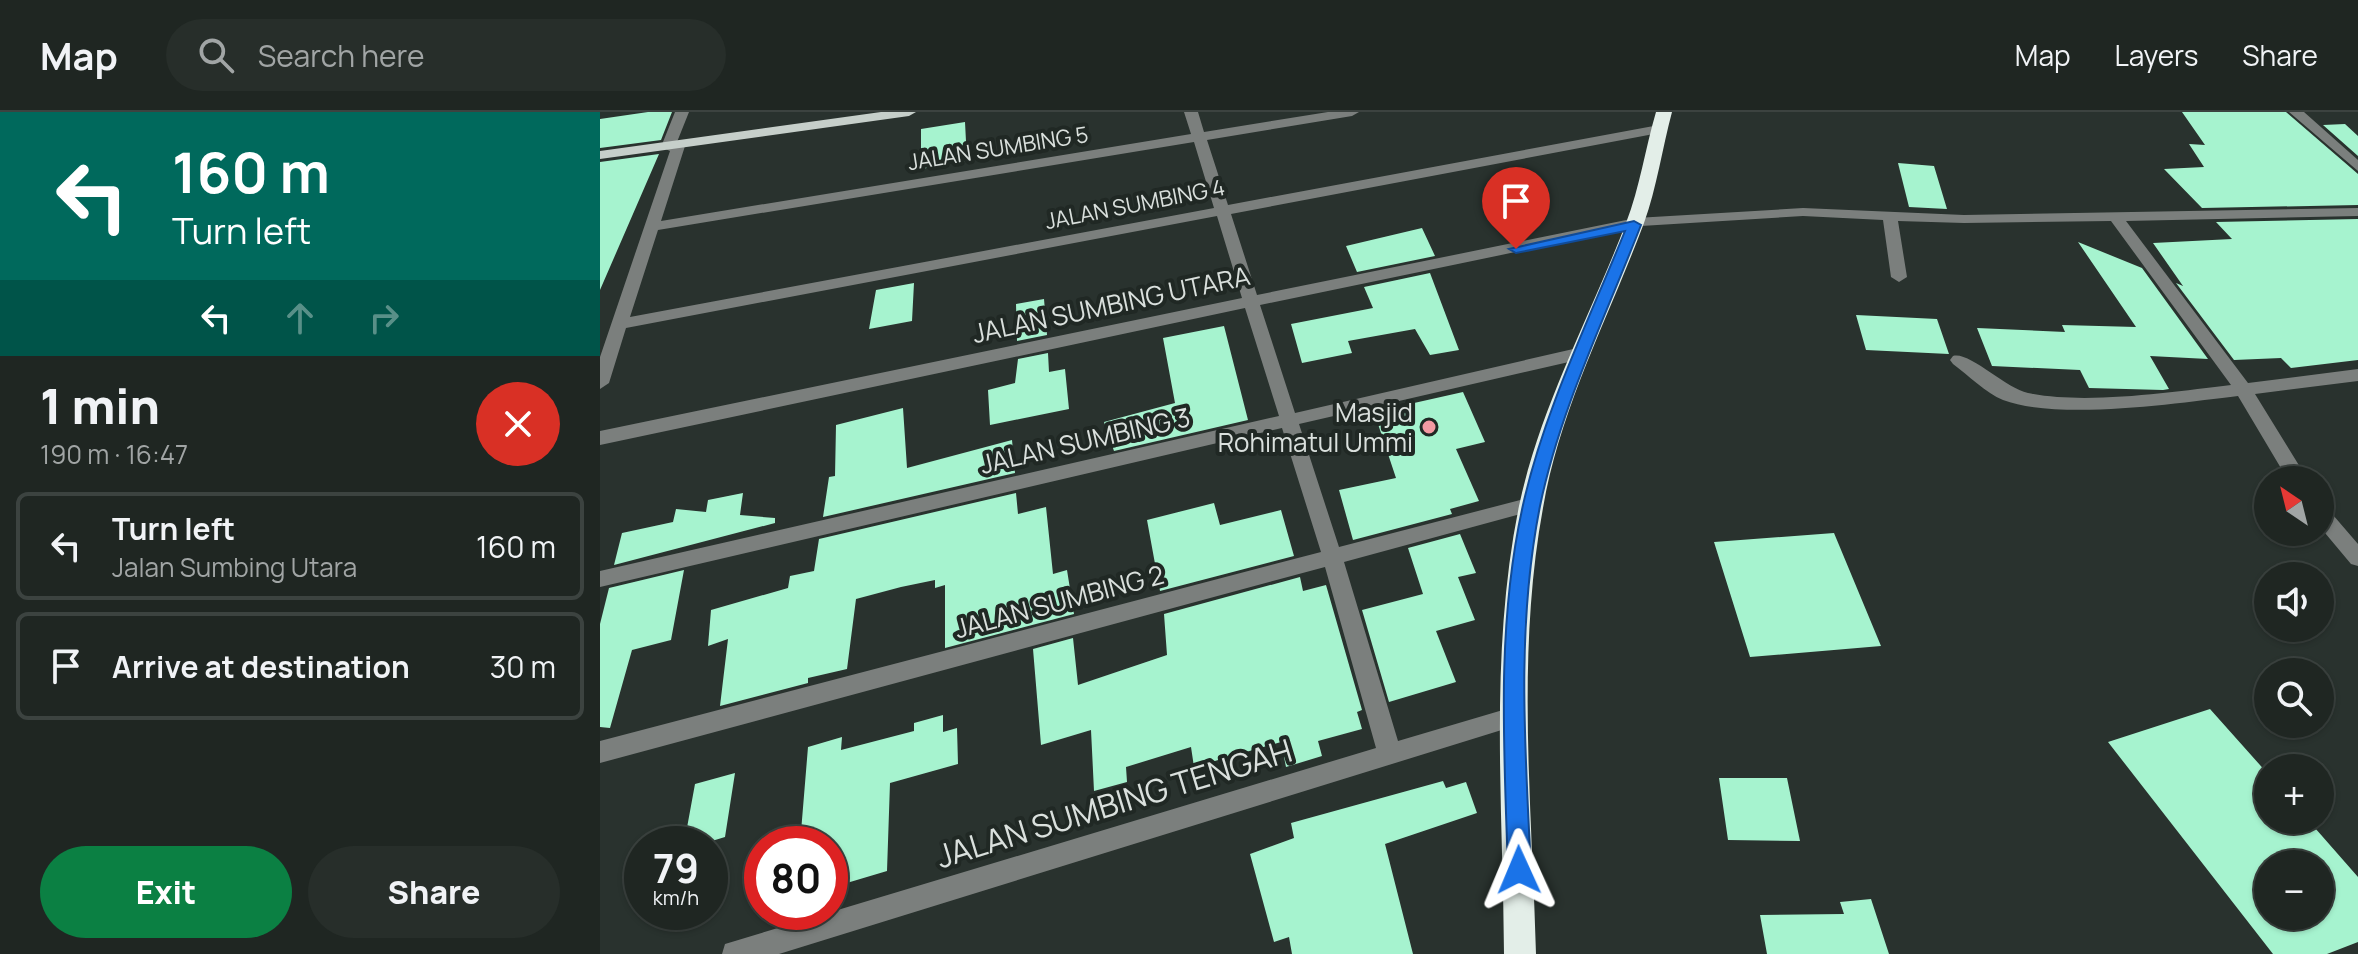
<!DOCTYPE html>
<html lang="en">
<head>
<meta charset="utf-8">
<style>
  body { margin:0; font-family:Manrope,sans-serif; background:#272e2a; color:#f1f3f6; height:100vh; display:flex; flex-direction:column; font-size:30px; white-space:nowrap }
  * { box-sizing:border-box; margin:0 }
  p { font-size:26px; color:#a1a5a5 }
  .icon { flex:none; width:44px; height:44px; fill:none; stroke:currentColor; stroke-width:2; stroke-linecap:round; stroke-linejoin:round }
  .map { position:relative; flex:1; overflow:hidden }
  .panel { display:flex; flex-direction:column; background:#1f2622; width:600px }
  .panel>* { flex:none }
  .hud { background:#00695c; color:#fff; overflow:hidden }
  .needle { width:52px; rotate:325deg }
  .tools { position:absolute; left:1654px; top:354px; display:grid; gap:16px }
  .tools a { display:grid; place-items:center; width:80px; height:80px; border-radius:50%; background:#1f2622; box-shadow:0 2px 6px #0004,0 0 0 2px #3c4340; font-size:40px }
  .speed { position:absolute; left:24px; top:714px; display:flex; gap:16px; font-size:40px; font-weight:700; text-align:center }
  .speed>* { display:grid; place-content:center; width:104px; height:104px; border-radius:50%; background:#1f2622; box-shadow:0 2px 6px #0004,0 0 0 2px #3c4340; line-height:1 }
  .speed small { font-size:20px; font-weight:400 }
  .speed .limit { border:12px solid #d22; background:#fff; color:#111 }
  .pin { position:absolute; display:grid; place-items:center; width:68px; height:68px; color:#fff; margin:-82px -34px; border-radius:50% 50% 50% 0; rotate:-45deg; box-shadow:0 0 8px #0007 }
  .pin .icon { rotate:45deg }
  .me { position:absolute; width:88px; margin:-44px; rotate:359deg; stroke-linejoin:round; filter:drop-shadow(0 0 6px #0008) }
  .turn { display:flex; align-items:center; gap:28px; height:168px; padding:0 40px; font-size:36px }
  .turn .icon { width:104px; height:104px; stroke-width:2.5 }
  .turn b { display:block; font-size:56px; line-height:68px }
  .lanes { display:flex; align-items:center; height:76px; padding:0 40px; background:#0003; justify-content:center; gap:40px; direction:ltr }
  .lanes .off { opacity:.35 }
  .round { display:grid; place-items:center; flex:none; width:84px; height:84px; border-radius:42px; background:#272e2a }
  .summary { display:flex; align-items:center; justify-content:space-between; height:136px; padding:0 40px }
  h1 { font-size:48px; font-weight:800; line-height:60px }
  .action { display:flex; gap:16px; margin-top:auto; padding:16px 40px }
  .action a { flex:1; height:92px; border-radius:48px; background:#0b8043; color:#fff; font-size:32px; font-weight:800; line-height:92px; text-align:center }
  .action a+a { background:#272e2a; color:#f1f3f6 }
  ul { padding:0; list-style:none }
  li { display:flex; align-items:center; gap:24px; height:108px; margin:0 16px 12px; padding:0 24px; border:4px solid #3c4340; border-radius:12px }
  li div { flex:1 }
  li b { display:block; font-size:30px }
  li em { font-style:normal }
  header { display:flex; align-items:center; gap:48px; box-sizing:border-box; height:112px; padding:0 40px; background:#1f2622; border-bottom:2px solid #3c4340 }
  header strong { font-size:38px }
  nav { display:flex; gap:44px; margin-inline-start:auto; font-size:28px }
  .search { width:560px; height:72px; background:#272e2a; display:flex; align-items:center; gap:20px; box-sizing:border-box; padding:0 28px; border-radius:44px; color:#a1a5a5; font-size:30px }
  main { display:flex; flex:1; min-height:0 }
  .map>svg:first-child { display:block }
</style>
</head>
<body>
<header>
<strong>Map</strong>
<div class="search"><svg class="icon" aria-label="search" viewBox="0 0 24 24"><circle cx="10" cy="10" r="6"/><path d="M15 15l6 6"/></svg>Search here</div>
<nav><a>Map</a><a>Layers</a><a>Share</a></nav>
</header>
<main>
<section class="panel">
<div class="hud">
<div class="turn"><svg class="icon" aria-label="left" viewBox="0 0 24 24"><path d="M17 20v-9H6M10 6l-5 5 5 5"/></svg><div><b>160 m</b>Turn left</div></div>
<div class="lanes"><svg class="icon" aria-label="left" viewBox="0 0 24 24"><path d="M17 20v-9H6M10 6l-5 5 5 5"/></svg><svg class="icon off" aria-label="ahead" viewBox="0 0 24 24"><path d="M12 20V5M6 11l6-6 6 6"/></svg><svg class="icon off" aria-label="right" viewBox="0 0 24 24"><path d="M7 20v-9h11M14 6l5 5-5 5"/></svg></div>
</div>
<div class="summary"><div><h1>1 min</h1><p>190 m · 16:47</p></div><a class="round" style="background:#d93025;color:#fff"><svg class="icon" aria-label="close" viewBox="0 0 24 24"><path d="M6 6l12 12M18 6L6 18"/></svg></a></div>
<ul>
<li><svg class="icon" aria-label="left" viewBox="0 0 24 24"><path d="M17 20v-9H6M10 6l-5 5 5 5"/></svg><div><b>Turn left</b><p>Jalan Sumbing Utara</p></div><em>160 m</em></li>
<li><svg class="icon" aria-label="arrive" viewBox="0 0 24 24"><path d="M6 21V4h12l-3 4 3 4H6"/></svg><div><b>Arrive at destination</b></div><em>30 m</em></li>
</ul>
<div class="action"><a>Exit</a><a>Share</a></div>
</section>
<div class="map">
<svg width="1758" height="842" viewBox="0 0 1758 842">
  <rect width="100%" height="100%" fill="#29322e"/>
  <path fill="#a6f3cf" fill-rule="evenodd" d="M48 0H72L61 28 0 36V7Z
    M1582 0H1686L1758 62V93L1602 96 1564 57 1604 55 1589 32 1605 33Z
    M365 10 367 49 321 57V17Z
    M1745 12 1758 24V44L1723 13Z
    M59 42 0 178V50Z
    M1298 51 1334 54 1347 97 1309 95Z
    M1758 107V248L1691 256 1681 246 1634 248 1576 171 1583 174 1553 131 1632 127 1616 110Z
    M822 116 835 144 757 160 746 134Z
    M1478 130 1542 156 1608 247 1550 244 1569 277 1563 278 1489 276 1480 258 1392 254 1377 216 1465 220 1462 213 1536 215Z
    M830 161 859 238 830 243 815 217 748 229 752 241 702 251 691 212 773 196 764 175Z
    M314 171 312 209 269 217 276 178Z
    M444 187 447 223 417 229 416 192Z
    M1256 203 1337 207 1349 242 1266 238Z
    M624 214 648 308 514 339 504 310 575 291 563 226Z
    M448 241 449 260 465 257 469 297 390 313 388 278 415 271 418 247Z
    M863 280 885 330 856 337 879 389 850 397 852 402 753 428 739 378 796 366 774 300Z
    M303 296 307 356 412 328 415 361 223 405 229 365 235 364 236 313Z
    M143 381 140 403 175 406V411L14 453 22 421 73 410 76 397 106 400 108 388Z
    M416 381 418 402 446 395 453 462 467 458 474 502 345 536V473L335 476V468L301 475 256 487 247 557 208 566V571L120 594 128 527 108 534 111 498 188 476 190 464 214 459 219 427Z
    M614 391 620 413 681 398 694 444 560 479 547 408Z
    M1234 421 1281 534 1150 545 1114 430Z
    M860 422 876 461 858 465 875 508 836 519 856 570 789 590 762 498 823 482 808 436Z
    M84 458 71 528 32 538 10 616 0 615V512L9 476Z
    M700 465 703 479 726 473 762 598 757 600 762 617 718 629 722 644 686 655 681 630 594 655 591 635 526 655 527 670 494 679 491 618 441 633 433 537 473 526 478 573 567 543 564 502Z
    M1610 597 1668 662V708H1708L1758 765V830L1727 842H1673L1508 630ZM1668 752H1720V804H1668Z
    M343 603V620L357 616 358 652 290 671 287 759 230 776V732H200L208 635 242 625 241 638 314 619V611Z
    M135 661 125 725 102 732H84L95 672Z
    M1119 666H1187L1200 729 1128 728Z
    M843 669 846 676 866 670 877 701 785 732 813 842H692L689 825 674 830 650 742 694 726 691 711Z
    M1271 787 1289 842H1167L1160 803 1244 802 1240 790Z"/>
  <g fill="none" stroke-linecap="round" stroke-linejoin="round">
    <path fill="#7b7f7d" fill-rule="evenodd" d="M75 0H89L77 30 85 34 61 109 591 22 584 0H598L604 20 728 0H759L752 4 607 28 628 93 1059 13 1066 17 1059 21 631 102 657 183 1036 106 1203 96 1364 103 1758 96V104L1526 109 1648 271 1758 257V269L1655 282 1708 368H1688L1638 284C1578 291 1460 309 1403 288 1386 281 1368 263 1353 252L1350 248 1353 244C1369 239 1405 276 1428 281 1485 293 1572 280 1631 273L1511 109 1364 111 1298 109 1307 165 1299 170 1291 165 1283 108 1203 104 1041 114 660 193 695 301 982 235 991 241 982 247 699 312 739 435 932 385 939 387 942 392 939 397 744 450 798 629 913 595 921 598 925 605 921 612 179 842H122L125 832 135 829 776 636 725 455 0 651V629L721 440 682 316 0 475V459L679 304 645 196 0 333V319L642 186 617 104 26 216 9 271 0 277V245L70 39 61 35ZM594 30 614 96 30 205 58 118Z
      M1689 0H1704L1758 48V59Z
      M1720 393 1727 396 1758 432V454L1751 452 1720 415Z"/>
    <path fill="#c6cfca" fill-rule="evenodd" d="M281 0H316L309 4 0 47V39Z"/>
    <path fill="#e3eee8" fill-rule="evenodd" d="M1056 0H1072C1062 37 1057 75 1044 111 1009 205 960 296 943 396 916 543 932 694 936 842H904C903 694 889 541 919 394 940 295 990 205 1026 111 1040 75 1045 37 1056 0Z"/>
  </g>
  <path fill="#1a73e8" stroke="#114b97" stroke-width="2" d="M1034 109 1041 113C1006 204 960 297 940 394 916 515 925 636 931 758L927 766 919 770 911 766 908 758C904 636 896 514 923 393 944 299 989 208 1025 119L916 141 909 137Z"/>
  <circle fill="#f49aa3" stroke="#202824" stroke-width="3" cx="829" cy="315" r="8"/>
  <g text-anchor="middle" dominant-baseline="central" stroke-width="8" stroke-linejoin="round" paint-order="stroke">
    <g font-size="22" fill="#dae0dd" stroke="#202824">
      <text transform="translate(398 36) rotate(-9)">JALAN SUMBING 5</text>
      <text transform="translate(535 92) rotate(-11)">JALAN SUMBING 4</text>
    </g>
    <g font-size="26" fill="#dae0dd" stroke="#202824">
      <text transform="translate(511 192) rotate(-12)">JALAN SUMBING UTARA</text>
      <text transform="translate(485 328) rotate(-13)">JALAN SUMBING 3</text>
      <text transform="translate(459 489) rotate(-15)">JALAN SUMBING 2</text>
    </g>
    <g font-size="26" fill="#dae0dd" stroke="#202824" text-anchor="end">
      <text x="813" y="300">Masjid<tspan x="813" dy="30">Rohimatul Ummi</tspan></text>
    </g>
    <g font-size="32" fill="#dae0dd" stroke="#202824">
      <text transform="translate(514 691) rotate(-17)">JALAN SUMBING TENGAH</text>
    </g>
  </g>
</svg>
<div class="tools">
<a><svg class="needle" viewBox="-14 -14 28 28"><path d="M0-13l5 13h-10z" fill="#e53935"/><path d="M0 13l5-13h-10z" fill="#a1a5a5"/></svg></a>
<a><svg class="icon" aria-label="sound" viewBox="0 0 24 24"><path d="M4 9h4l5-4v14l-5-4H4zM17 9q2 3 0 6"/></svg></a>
<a><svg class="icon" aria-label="search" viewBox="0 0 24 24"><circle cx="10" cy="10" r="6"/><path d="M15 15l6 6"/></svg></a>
<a>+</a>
<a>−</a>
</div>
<div class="speed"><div>79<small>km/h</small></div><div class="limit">80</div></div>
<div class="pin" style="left:916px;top:137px;background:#d93025"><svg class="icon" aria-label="arrive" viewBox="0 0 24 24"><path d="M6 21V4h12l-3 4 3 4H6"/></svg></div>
<svg class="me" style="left:919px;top:758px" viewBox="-20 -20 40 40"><path d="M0-17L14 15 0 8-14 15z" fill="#1a73e8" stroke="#fff" stroke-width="4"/></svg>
</div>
</main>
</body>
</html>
